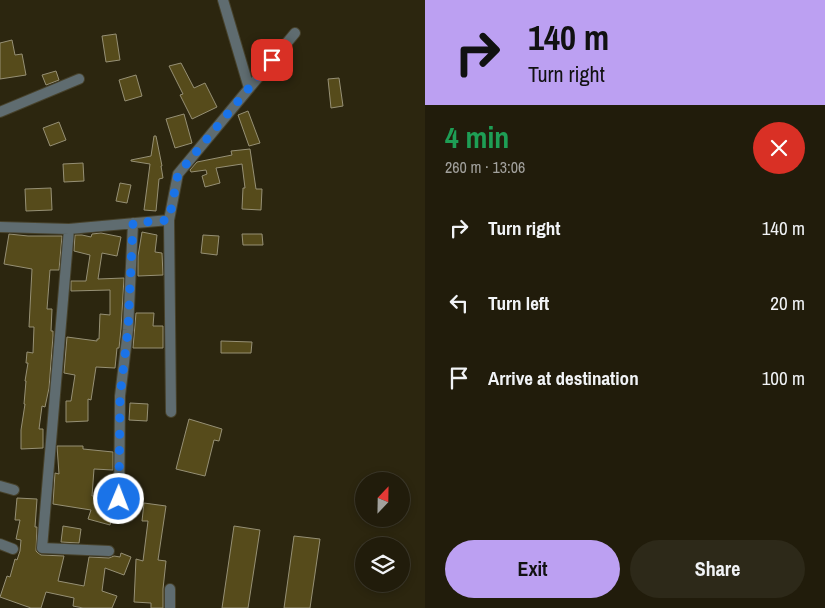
<!DOCTYPE html>
<html lang="en">
<head>
<meta charset="utf-8">
<style>
  body { margin:0; font-family:"Archivo Narrow",sans-serif; background:#2d2919; color:#f1f3f6; height:100vh; display:flex; flex-direction:column; font-size:19px; white-space:nowrap }
  * { box-sizing:border-box; margin:0 }
  p { font-size:16px; color:#a2a19d }
  .icon { flex:none; width:28px; height:28px; fill:none; stroke:currentColor; stroke-width:2; stroke-linecap:round; stroke-linejoin:round }
  .map { position:relative; flex:1; overflow:hidden }
  .side { display:flex; flex-direction:column; background:#211c0b; width:400px }
  .side>* { flex:none }
  .guide { background:#bca0f2; color:#111; overflow:hidden }
  .needle { width:32px; rotate:22deg }
  .buttons { position:absolute; left:355px; top:472px; display:grid; gap:10px }
  .buttons a { display:grid; place-items:center; width:55px; height:55px; border-radius:50%; background:#211c0b; box-shadow:0 2px 8px #0003,0 0 0 1px #3e3a2c; font-size:25px }
  .pin { position:absolute; display:grid; place-items:center; width:42px; height:42px; color:#fff; margin:-21px; border-radius:10px; box-shadow:0 2px 8px #0006 }
  .me { position:absolute; width:55px; margin:-28px; rotate:1deg; stroke-linejoin:round; filter:drop-shadow(0 0 4px #0008) }
  .turn { display:flex; align-items:center; gap:18px; height:105px; padding:0 20px; font-size:22px }
  .turn .icon { width:65px; height:65px; stroke-width:2.5 }
  .turn b { display:block; font-size:35px; line-height:42px }
  .round { display:grid; place-items:center; flex:none; width:52px; height:52px; border-radius:26px; background:#2d2919 }
  .headline { display:flex; align-items:center; justify-content:space-between; height:85px; padding:0 20px }
  h1 { font-size:30px; font-weight:700; line-height:38px; color:#1e9e55 }
  .primary-button { display:flex; gap:10px; margin-top:auto; padding:10px 20px }
  .primary-button a { flex:1; height:58px; border-radius:30px; background:#bca0f2; color:#111; font-size:20px; font-weight:700; line-height:58px; text-align:center }
  .primary-button a+a { background:#2d2919; color:#f1f3f6 }
  ul { padding:0; list-style:none }
  li { display:flex; align-items:center; gap:15px; height:75px; padding:0 20px }
  li div { flex:1 }
  li b { display:block; font-size:19px }
  li em { font-style:normal }
  main { display:flex; flex:1; min-height:0 }
  .map>svg:first-child { display:block }
</style>
</head>
<body>
<main>
<div class="map">
<svg width="425" height="608" viewBox="0 0 425 608">
  <rect width="100%" height="100%" fill="#2c260f"/>
  <path fill="#564b1b" stroke="#969075" d="M116 34 120 60 106 62 102 36Z
    M12 40 15 55 22 54 26 75 0 79V43Z
    M181 63 194 88 205 83 217 107 192 119 180 95 183 94 169 66Z
    M56 71 59 80 46 85 42 75Z
    M136 75 142 96 125 101 119 80Z
    M339 78 343 106 331 108 328 79Z
    M248 111 260 143 249 146 238 115Z
    M184 114 192 143 175 148 166 119Z
    M59 122 66 140 50 146 43 128Z
    M154 136H156L162 166H161L163 178 159 179 156 211 144 210 150 164 131 161V160L151 156Z
    M250 149 256 189H262L261 210 242 209 243 188H245L242 164 216 168 220 183 205 187 202 176 207 174 206 170 191 172 190 170 197 162 232 155 231 151Z
    M83 163 84 181 64 182 63 164Z
    M120 183 131 185 127 203 116 201Z
    M51 188 52 210 26 211 25 189Z
    M142 232 157 235 155 252 162 253 163 275 138 276V256Z
    M101 233 121 237 117 256 102 253 98 279 124 278 121 329 119 348H117L115 368 96 367 91 400 88 399V421L66 422V401H71L75 375 64 373 67 337 97 341V339H99L100 314 110 315V290L71 291V281H86L90 255 74 251 75 235H82L91 237 92 234Z
    M9 234 28 236H62L59 270H50L47 309H52L51 331H53V336L49 388 45 407 42 406 39 429H43V448L21 449V430L25 404H24L26 381H25L28 363H26L27 352 33 353 34 327H29L32 269 4 264Z
    M242 234H262L263 245H243Z
    M203 235 219 236 217 255 201 253Z
    M136 313H154L153 326H163V348H133Z
    M221 341 252 342 251 353H221Z
    M130 403 148 404 147 421 129 420Z
    M189 419 222 429 219 441 214 440 205 476 176 469Z
    M57 446H83V449L113 452V470L94 469 92 496H112V518L110 525 88 519 91 510 53 504 55 473 59 474Z
    M17 498 37 499 35 527H37L36 551 38 553 41 555 64 556 58 581 84 586 89 557 109 558 114 556 120 557 121 553 131 557 124 575 105 568 102 591 117 596 112 608H83L73 606 74 598 46 592 41 608H31L0 597 7 576 10 577 15 559 17 560 20 551 21 540 16 539 20 520H15Z
    M144 503 166 506 158 560 166 561 163 589V608H151V603L134 602 136 559 143 561 148 521H142Z
    M63 526 81 529 79 543 61 542Z
    M234 526 260 530 248 608H222Z
    M294 536 320 539 310 608H284Z"/>
  <g fill="none" stroke-linecap="round" stroke-linejoin="round">
    <defs>
      <path id="street" d="M223 0 249 88
        M0 112 79 79
        M169 220 178 174 295 33
        M0 227 69 229 169 220 171 412
        M69 229 42 548 109 551
        M0 486 14 490
        M119 517 120 396 128 330 133 223
        M0 544 13 549
        M170 608V589"/>
    </defs>
    <use href="#street" stroke="#47422c" stroke-width="12"/>
    <use href="#street" stroke="#5f6c70" stroke-width="10"/>
  </g>
  <g fill="none" stroke-linecap="round" stroke-linejoin="round">
    <path stroke="#1a73e8" stroke-width="9" stroke-dasharray="0 16.2" d="M119 499 120 396 128 330 133 223 169 220 178 174 272 60"/>
  </g>
</svg>
<div class="buttons">
<a><svg class="needle" viewBox="-14 -14 28 28"><path d="M0-13l5 13h-10z" fill="#e53935"/><path d="M0 13l5-13h-10z" fill="#a2a19d"/></svg></a>
<a><svg class="icon" aria-label="layers" viewBox="0 0 24 24"><path d="M12 4l9 5-9 5-9-5zM3 14l9 5 9-5"/></svg></a>
</div>
<div class="pin" style="left:272px;top:60px;background:#d93025"><svg class="icon" aria-label="arrive" viewBox="0 0 24 24"><path d="M6 21V4h12l-3 4 3 4H6"/></svg></div>
<svg class="me" style="left:119px;top:499px" viewBox="-20 -20 40 40"><circle r="17" fill="#1a73e8" stroke="#fff" stroke-width="3"/><path d="M0-11L8 9 0 5-8 9z" fill="#fff"/></svg>
</div>
<section class="side">
<div class="guide">
<div class="turn"><svg class="icon" aria-label="right" viewBox="0 0 24 24"><path d="M7 20v-9h11M14 6l5 5-5 5"/></svg><div><b>140 m</b>Turn right</div></div>
</div>
<div class="headline"><div><h1>4 min</h1><p>260 m · 13:06</p></div><a class="round" style="background:#d93025;color:#fff"><svg class="icon" aria-label="close" viewBox="0 0 24 24"><path d="M6 6l12 12M18 6L6 18"/></svg></a></div>
<ul>
<li><svg class="icon" aria-label="right" viewBox="0 0 24 24"><path d="M7 20v-9h11M14 6l5 5-5 5"/></svg><div><b>Turn right</b></div><em>140 m</em></li>
<li><svg class="icon" aria-label="left" viewBox="0 0 24 24"><path d="M17 20v-9H6M10 6l-5 5 5 5"/></svg><div><b>Turn left</b></div><em>20 m</em></li>
<li><svg class="icon" aria-label="arrive" viewBox="0 0 24 24"><path d="M6 21V4h12l-3 4 3 4H6"/></svg><div><b>Arrive at destination</b></div><em>100 m</em></li>
</ul>
<div class="primary-button"><a>Exit</a><a>Share</a></div>
</section>
</main>
</body>
</html>
